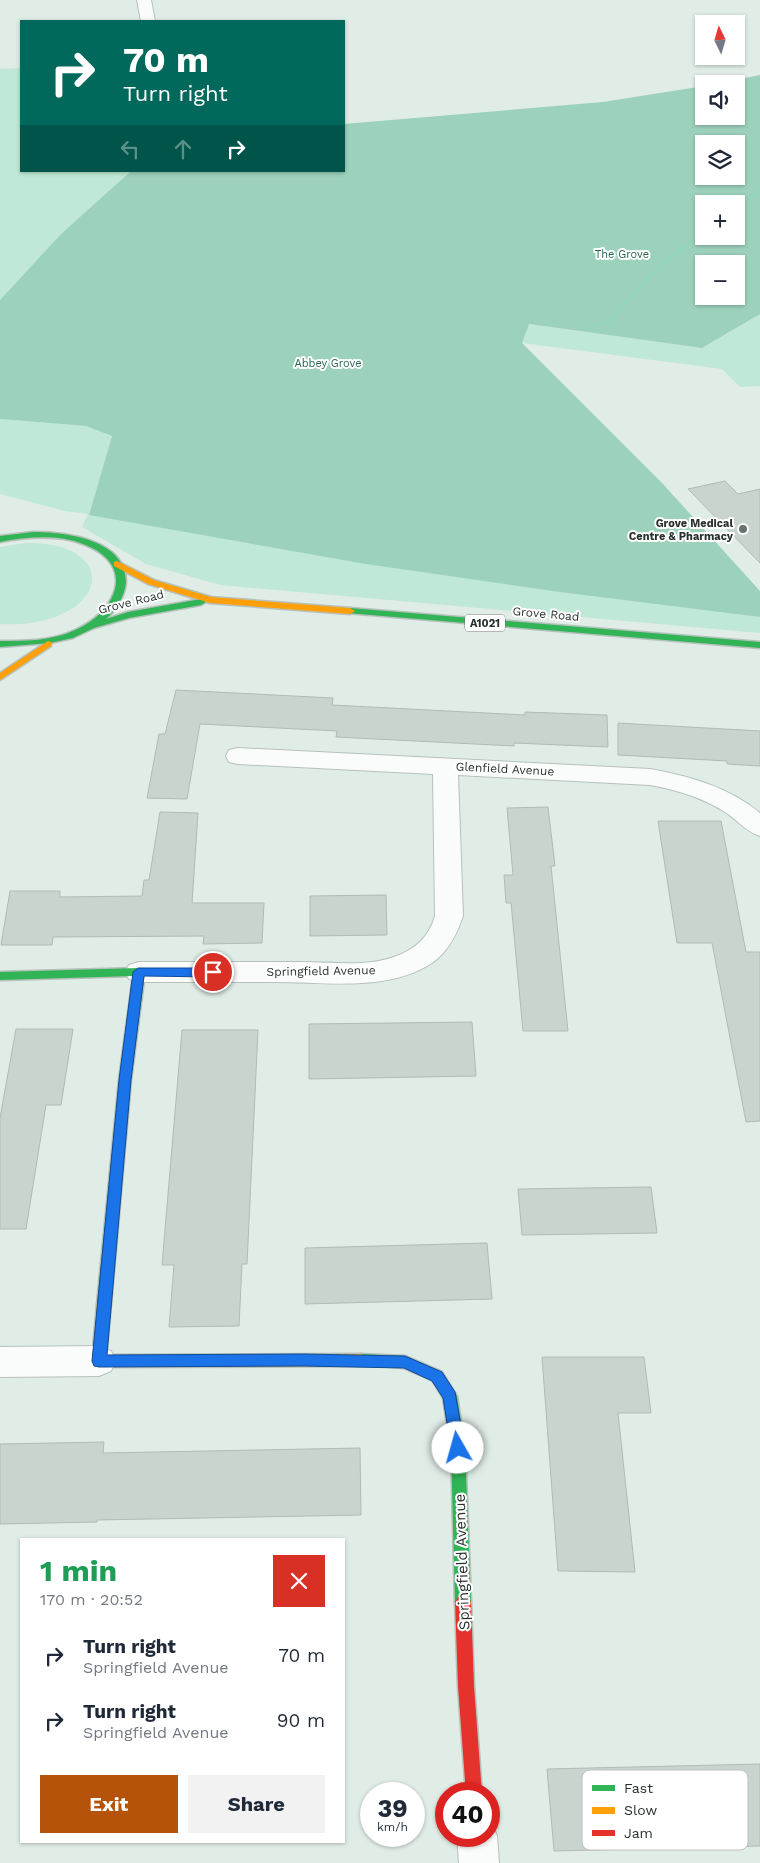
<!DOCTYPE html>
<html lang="en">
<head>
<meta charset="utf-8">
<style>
  body { margin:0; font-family:"Work Sans",sans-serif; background:#f2f2f3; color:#1f2937; height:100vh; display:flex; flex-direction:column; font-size:19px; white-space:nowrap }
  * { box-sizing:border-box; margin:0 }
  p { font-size:16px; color:#747a83 }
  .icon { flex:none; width:28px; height:28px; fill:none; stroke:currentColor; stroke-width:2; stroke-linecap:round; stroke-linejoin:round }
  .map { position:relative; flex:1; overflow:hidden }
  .panel { position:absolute; left:20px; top:1538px; width:325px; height:305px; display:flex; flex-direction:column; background:#fff; border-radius:0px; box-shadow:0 1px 4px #0004 }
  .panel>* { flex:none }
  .top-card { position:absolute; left:20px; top:20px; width:325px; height:152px; border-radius:0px; box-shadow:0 1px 4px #0004; background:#00695c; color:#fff; overflow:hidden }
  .needle { width:32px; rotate:355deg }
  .buttons { position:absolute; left:695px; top:15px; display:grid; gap:10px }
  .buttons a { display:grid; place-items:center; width:50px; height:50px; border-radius:0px; background:#fff; box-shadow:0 1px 4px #0004; font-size:25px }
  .speed { position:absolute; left:360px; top:1782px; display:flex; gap:10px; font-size:25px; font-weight:700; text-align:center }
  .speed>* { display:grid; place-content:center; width:65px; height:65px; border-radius:50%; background:#fff; box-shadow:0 1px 4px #0004; line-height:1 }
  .speed small { font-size:12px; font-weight:400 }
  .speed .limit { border:8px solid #d22; background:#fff; color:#111 }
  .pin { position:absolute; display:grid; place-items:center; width:42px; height:42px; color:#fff; margin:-21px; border:2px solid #fff; border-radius:50%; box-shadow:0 1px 5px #0007 }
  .me { position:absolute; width:55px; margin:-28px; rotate:353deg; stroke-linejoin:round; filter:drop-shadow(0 0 4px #0008) }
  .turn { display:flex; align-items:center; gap:18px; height:105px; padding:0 20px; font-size:22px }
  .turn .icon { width:65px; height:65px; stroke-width:2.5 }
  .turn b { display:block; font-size:35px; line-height:42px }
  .lanes { display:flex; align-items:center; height:48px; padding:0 20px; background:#0003; justify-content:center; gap:25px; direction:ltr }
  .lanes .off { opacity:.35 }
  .round { display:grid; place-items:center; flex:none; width:52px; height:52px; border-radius:0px; background:#f2f2f3 }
  .head { display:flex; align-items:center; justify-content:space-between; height:85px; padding:0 20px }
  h1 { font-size:30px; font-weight:700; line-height:38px; color:#1e9e55 }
  .cta { display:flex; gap:10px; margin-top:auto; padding:10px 20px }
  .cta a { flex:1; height:58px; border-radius:0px; background:#b45309; color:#fff; font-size:20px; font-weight:700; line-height:58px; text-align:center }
  .cta a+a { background:#f2f2f3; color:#1f2937 }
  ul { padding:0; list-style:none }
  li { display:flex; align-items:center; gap:15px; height:65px; padding:0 20px }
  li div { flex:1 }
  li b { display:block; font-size:19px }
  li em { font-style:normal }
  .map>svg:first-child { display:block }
</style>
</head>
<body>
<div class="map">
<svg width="760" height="1863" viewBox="0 0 760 1863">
  <rect width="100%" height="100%" fill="#e0ece6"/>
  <path fill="#bfe8d6" d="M21 68V171H131L61 234 0 300V69Z
    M760 314V386L740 387 722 369 522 343 528 324 702 348Z
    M0 419 86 426 112 436 89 515 760 617V633L220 585 146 564 82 527 88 514 65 511 0 494Z
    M26 543C41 543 57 544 71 551 106 568 93 600 64 613 44 623 22 625 0 624V547Z"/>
  <path fill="#9cd1bc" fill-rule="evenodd" d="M760 75V314L702 348 529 324 522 343 662 483 760 591V617L560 592 366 564 89 515 112 436 86 426 0 419V300L61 234 131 171H344V124L603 102 704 86V116H736V84H716ZM704 144H736V176H704ZM704 204H736V236H704ZM704 264H736V296H704Z"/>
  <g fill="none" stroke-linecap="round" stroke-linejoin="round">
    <path fill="#95d5bb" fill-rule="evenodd" d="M760 188V193L736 208 735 204Z
      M704 231V236L665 264 609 324 580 330V328L605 322 661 262Z"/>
  </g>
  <path fill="#cad4cf" stroke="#b1bbb6" d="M725 481 738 494 760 489V563L688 489Z
    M176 690 333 698 332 705 525 715V712L607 715 608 747 514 743V746L336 737 337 731 200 724 187 799 147 798 159 734H165Z
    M618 723 760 731V766L727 764V761L618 755Z
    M548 807 555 866H551L568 1031H523L511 903H506L504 875H513L507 808Z
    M160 812 198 813 192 903H264L262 943 203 944 204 936 53 937 52 945H1L10 891H60V897L142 896 144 880H149Z
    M658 821H721L746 952H760V1121L746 1122 712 943H677Z
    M386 895 387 935 310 936V896Z
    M472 1022 476 1076 309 1079V1024Z
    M16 1029H73L61 1105H46L26 1229H0V1118Z
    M182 1030H258L247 1264H242L239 1326 169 1327 174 1265H162Z
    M651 1187 657 1233 522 1235 518 1189Z
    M487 1243 492 1299 305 1304V1248Z
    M542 1357H644L651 1413H618L635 1572 558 1571Z
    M104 1442 103 1453 360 1448 361 1515 97 1520V1522L0 1524V1444Z
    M760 1764V1846L554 1851 547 1769Z"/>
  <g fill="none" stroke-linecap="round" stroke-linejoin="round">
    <defs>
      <path id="street" d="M137 0H151L155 21H141Z
        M238 748 650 769C689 776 729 787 760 813V836C747 832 739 822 728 814 704 798 678 790 650 785L458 775 463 916C457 934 448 952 432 963 388 992 326 982 276 982 230 982 185 982 139 982L129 979 125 972 129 965 139 962C194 962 248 962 303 962 332 962 366 967 394 957 415 950 429 937 435 916L433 774 238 764 229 762 226 756 229 750Z
        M99 1346 111 1351 116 1361 111 1371 99 1376 0 1377V1347Z
        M489 1821 491 1822 497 1836 499 1863H459L457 1836H489Z"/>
      <path id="fast" d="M33 532C65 532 126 539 126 582 125 596 116 610 106 619L128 612 201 599 206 602 201 605 129 618 94 628 73 638 50 643 0 647V641C25 641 52 641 75 630 118 611 137 564 83 544 57 534 27 537 0 542V536Z
        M350 608 760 642V648L347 613V609Z
        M139 968 145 972 131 1080 111 1304 109 1308 104 1310 99 1308 97 1304 119 1080 133 976 0 980V972Z
        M361 1354 405 1356 442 1372 457 1396 465 1448 471 1602 468 1607 463 1609 458 1607 455 1602 451 1448 443 1398 432 1380 404 1368 356 1364 354 1360 356 1356Z"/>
      <path id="slow" d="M117 561 154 580 211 597 350 608 355 611 350 614 210 603 148 584 114 566V562Z
        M48 641 51 642V646L0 680V673Z
        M104 1298 109 1300 111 1304 106 1355 361 1354 366 1356 368 1360 366 1364 361 1366 99 1367 94 1365 92 1361 97 1304 99 1300Z"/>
      <path id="jam" d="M463 1595 468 1597 471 1602 474 1686 482 1794H466L458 1686 455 1602 458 1597Z"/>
    </defs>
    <use href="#street" stroke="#b7c1bc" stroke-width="2"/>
    <use href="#fast" stroke="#b7c1bc" stroke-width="3"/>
    <use href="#slow" stroke="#b7c1bc" stroke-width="3"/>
    <use href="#jam" stroke="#b7c1bc" stroke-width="3"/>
    <use href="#street" fill="#fafcfb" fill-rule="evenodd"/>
    <use href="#fast" fill="#30b455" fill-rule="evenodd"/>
    <use href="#slow" fill="#ff9f0a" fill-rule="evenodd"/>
    <use href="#jam" fill="#e5322d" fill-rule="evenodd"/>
  </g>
  <path fill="#1a73e8" stroke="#114b97" d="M138 968H213L218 972 213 977 144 976 131 1080 107 1355 304 1354 405 1356 442 1372 455 1392 465 1448 463 1452 458 1454 453 1452 451 1448 443 1398 432 1381 404 1368 304 1366 99 1367 94 1366 92 1361 119 1080 133 972Z"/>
  <circle fill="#68726e" stroke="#fff" stroke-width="2" cx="743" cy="529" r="5"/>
  <g text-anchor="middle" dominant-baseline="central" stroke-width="4" stroke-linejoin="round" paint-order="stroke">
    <g font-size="11" fill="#24654e" stroke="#fff">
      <text x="622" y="254">The Grove</text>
      <text x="328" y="363">Abbey Grove</text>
    </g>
    <g font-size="11" font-weight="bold" fill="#28312d" stroke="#fff" text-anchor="end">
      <text x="733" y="523">Grove Medical<tspan x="733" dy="13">Centre &amp; Pharmacy</tspan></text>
    </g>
    <rect fill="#fff" stroke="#686f6c" stroke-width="1" x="465" y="614.5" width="40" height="17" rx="4"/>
    <g font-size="11" font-weight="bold" fill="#28312d">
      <text x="485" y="623">A1021</text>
    </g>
    <g font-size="12" fill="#28312d" stroke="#fff">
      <text transform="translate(131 602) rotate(-14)">Grove Road</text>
      <text transform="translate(546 614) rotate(5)">Grove Road</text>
      <text transform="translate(505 769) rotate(3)">Glenfield Avenue</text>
      <text transform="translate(321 971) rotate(-1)">Springfield Avenue</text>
    </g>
    <g font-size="15" fill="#28312d" stroke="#fff">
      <text transform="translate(462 1562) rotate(-92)">Springfield Avenue</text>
    </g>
  </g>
  <rect x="582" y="1770" width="166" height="80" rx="8" fill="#fff" stroke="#bec1c0" stroke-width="1"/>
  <rect x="592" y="1785" width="23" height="6" fill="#30b455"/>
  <rect x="592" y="1807" width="23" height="7" fill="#ff9f0a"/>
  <rect x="592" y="1830" width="23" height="6" fill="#e5322d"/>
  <g font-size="14" fill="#28312d">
    <text x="624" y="1793">Fast</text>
    <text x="624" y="1815">Slow</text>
    <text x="624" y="1838">Jam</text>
  </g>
</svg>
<div class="buttons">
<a><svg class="needle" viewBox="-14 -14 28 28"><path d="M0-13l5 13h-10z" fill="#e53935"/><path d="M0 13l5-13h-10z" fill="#747a83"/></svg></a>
<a><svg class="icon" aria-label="sound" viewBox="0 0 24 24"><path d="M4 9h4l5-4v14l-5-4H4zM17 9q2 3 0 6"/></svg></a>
<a><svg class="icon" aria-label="layers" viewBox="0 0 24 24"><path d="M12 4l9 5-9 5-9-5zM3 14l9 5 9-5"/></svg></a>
<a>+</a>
<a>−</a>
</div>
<div class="speed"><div>39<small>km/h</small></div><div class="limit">40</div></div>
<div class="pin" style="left:213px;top:972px;background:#d93025"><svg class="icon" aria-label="arrive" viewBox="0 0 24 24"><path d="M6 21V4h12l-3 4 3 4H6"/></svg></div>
<svg class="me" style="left:458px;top:1448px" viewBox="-20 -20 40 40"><circle r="19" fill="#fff"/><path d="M0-13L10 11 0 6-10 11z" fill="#1a73e8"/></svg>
<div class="top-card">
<div class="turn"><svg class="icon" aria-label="right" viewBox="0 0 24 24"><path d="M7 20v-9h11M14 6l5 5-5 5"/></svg><div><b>70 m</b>Turn right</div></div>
<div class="lanes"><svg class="icon off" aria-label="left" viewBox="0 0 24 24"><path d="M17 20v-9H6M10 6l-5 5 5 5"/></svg><svg class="icon off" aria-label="ahead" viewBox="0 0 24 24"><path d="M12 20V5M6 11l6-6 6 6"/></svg><svg class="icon" aria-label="right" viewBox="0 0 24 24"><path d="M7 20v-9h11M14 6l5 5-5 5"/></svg></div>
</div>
<section class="panel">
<div class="head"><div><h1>1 min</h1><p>170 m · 20:52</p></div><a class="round" style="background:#d93025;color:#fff"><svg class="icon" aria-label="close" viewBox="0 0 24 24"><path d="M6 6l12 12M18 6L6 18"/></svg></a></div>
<ul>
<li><svg class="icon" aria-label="right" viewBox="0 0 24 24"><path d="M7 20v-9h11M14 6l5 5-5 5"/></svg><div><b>Turn right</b><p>Springfield Avenue</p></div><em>70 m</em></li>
<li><svg class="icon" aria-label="right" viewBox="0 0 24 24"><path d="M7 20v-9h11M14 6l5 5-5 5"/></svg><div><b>Turn right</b><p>Springfield Avenue</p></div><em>90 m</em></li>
</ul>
<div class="cta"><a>Exit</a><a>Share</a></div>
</section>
</div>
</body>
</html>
